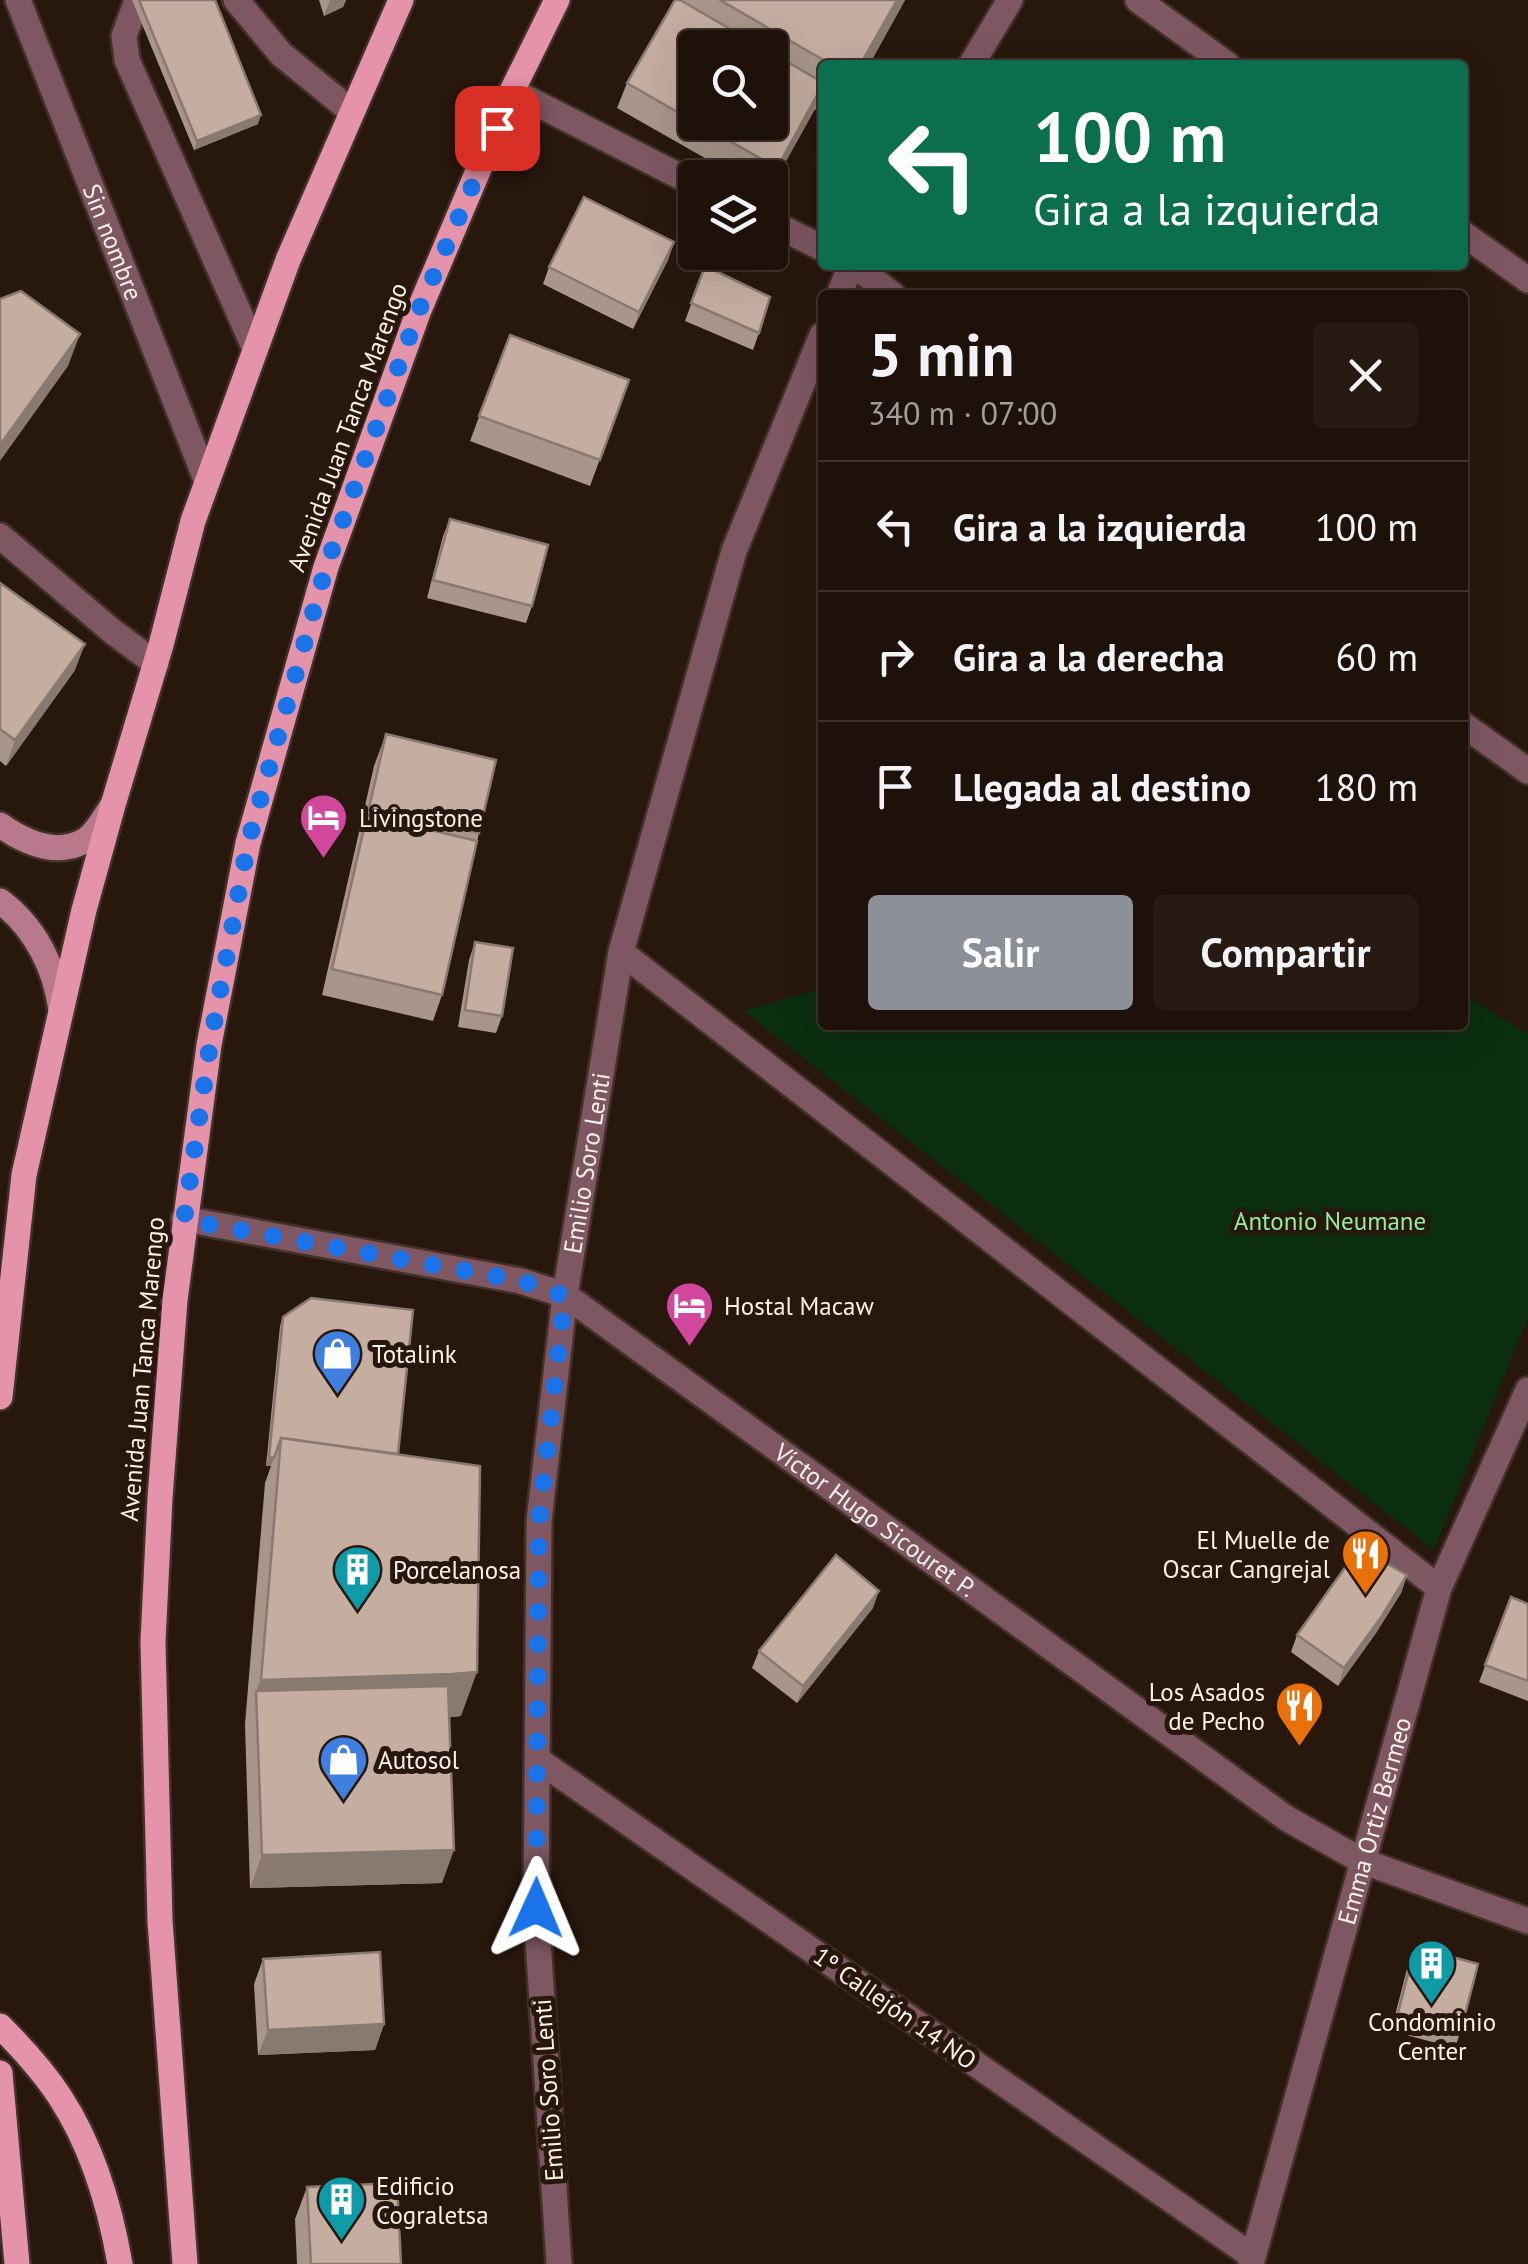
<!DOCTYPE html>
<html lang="es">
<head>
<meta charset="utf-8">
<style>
  body { margin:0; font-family:"PT Sans",sans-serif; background:#261a13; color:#f1f3f6; height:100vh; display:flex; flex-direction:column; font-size:38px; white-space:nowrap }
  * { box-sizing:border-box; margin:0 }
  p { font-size:32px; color:#a19d9c }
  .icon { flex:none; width:55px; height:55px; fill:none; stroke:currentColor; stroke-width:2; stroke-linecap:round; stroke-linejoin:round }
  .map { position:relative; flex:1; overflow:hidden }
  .details { position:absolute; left:818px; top:290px; width:650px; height:740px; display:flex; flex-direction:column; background:#1e110a; border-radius:10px; box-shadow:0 10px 40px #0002,0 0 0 2px #3c312b }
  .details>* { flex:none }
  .banner { position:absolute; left:818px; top:60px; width:650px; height:210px; border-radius:10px; box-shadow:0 10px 40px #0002,0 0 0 2px #3c312b; background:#0b6e4f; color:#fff; overflow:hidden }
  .buttons { position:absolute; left:678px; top:30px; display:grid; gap:20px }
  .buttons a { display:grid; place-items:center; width:110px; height:110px; border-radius:10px; background:#1e110a; box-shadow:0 10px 40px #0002,0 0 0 2px #3c312b; font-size:50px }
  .pin { position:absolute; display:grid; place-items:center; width:85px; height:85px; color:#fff; margin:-42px; border-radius:20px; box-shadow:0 5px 15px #0006 }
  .me { position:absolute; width:110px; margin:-55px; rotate:1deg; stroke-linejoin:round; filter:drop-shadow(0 0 8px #0008) }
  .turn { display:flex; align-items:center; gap:35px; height:210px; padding:0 50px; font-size:45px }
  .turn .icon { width:130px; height:130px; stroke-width:2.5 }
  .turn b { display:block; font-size:70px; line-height:85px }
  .round { display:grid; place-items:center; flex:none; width:105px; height:105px; border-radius:10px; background:#261a13 }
  .summary { display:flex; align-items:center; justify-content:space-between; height:170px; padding:0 50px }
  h1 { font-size:60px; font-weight:700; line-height:75px }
  .action { display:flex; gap:20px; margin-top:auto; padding:20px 50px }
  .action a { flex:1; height:115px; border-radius:10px; background:#8c9099; color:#fff; font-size:40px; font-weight:700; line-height:115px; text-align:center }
  .action a+a { background:#261a13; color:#f1f3f6 }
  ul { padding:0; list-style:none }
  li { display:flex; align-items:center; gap:30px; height:130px; padding:0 50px; border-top:2px solid #3c312b }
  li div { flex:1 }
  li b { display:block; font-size:38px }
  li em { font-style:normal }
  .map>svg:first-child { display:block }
</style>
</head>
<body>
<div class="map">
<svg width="1528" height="2264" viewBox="0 0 1528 2264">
  <rect width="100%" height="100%" fill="#28170d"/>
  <path fill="#0b2e0f" d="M822 988V1025H1462L1463 994 1528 1034V1318L1434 1550 743 1011Z"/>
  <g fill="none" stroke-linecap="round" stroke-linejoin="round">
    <defs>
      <path id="lane" d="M236 0 281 54 351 111
        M135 6 124 36 127 60 255 349
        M0 536 112 631 156 664"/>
      <g id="street">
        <path id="s1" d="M18 0 207 482"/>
        <path d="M1138 0 1228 65"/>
        <path d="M971 65 1010 0"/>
        <path d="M512 91 695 184"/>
        <path d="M770 222 822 248"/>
        <path d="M1462 233 1528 280"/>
        <path d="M854 265 893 295"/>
        <path d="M839 295 851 265"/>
        <path d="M1462 724 1528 771"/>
        <path d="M621 952 1439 1588"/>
        <path id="s2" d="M184 1219 521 1281 565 1295 1286 1818 1362 1861 1528 1921"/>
        <path d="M538 1760 1252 2256"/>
        <path id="s3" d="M559 2264 536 1908 539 1521 565 1295 621 952 734 551 822 335"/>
        <path id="s4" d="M1251 2264 1439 1588 1528 1390"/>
      </g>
      <path id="secondary" d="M0 825C24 842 55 857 84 841 95 835 103 820 110 809
        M0 901C35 927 55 967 61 1010"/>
      <path id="primary" d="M0 1397 24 1175 84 910 113 805 161 645 193 521 288 260 401 0
        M0 2026C21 2047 43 2071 60 2097 92 2146 110 2206 120 2264
        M0 2073 17 2264
        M185 2264 160 1921 153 1642 160 1498 175 1300 209 1045 248 843 326 567 419 310 512 91 557 0"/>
    </defs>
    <use href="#lane" stroke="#423128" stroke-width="30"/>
    <use href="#street" stroke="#423128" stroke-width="30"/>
    <use href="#secondary" stroke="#423128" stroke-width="30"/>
    <use href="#primary" stroke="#423128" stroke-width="30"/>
    <use href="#lane" stroke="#7e5762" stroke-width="25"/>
    <use href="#street" stroke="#7e5762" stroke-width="25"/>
    <use href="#secondary" stroke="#b7798b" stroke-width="25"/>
    <use href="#primary" stroke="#e493aa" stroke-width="25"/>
  </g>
  <path fill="#a9958a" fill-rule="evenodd" d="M132 0H215L258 124 194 150Z
    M319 0H346L343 7 324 16Z
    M675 0H905L869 65H822V113L815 109 770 190V178H740L617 108 627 83ZM695 48H770V122H695Z
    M674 242 668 260 633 329 543 284 549 267Z
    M705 266 759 333 753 350 685 321Z
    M510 335 629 380 590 486 470 441Z
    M450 519 532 606 526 623 427 598 443 536Z
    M0 583 75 670 6 766 0 761Z
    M386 734 479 833 442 995 433 1021 322 995 374 766Z
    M475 942 502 1016 496 1033 458 1027 469 960Z
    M283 1317 398 1454 461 1716 449 1717 442 1883 250 1888 245 1724 265 1483 271 1466H266L280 1326Z
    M1407 1575 1401 1593 1376 1633 1338 1686 1291 1652 1297 1635Z
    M1511 1597 1528 1604V1701L1479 1682Z
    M873 1608 797 1703 752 1668 759 1651Z
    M1415 1947 1461 2030 1455 2048 1391 2031 1408 1965Z
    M263 1959 384 2024 375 2050 258 2055 254 1984Z
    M307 2187 401 2264H297L295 2219Z"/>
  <path fill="#8a7970" d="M330 0H346L343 7 324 16Z
    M897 0H905L869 65H860Z
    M822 86 815 108 770 190 777 168Z
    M261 115 258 124 194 150 197 141Z
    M674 242 668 260 633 329 639 312Z
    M80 334 68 366 0 461V445Z
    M85 644 75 670 6 766 15 740Z
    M269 1457 274 1458 271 1466H266Z
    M1407 1575 1401 1593 1376 1633 1338 1686 1344 1668Z
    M879 1591 873 1608 797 1703 803 1686Z
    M477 1672 461 1716 436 1719 256 1691 261 1680Z
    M454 1850 442 1883 250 1888 262 1855Z
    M384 2024 375 2050 258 2055 268 2030Z"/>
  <path fill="#c5ada0" stroke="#8a7970" stroke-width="2.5" d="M139 0H215L261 115 197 141Z
    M675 0H680L763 48H695V122L627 83Z
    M720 0H897L860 65H832Z
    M770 52 822 82V86L777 168 697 122H770Z
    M584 197 674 242 639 312 549 267Z
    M705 266 770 297 759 333 691 303Z
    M21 291 80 334 0 445V299Z
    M510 335 629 380 600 460 479 416Z
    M450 519 548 545 532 606 433 580Z
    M0 583 85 644 15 740 0 729Z
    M386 734 496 760 479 833 369 808Z
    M367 815 477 841 442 995 332 969Z
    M475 942 513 948 502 1016 465 1010Z
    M311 1298 413 1310 398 1454 281 1438 274 1458 269 1457 283 1317Z
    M281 1438 480 1466 477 1672 452 1674 261 1680Z
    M1359 1548 1407 1575 1382 1616 1344 1668 1297 1635Z
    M836 1555 879 1591 803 1686 759 1651Z
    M1511 1597 1528 1604V1681L1485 1665Z
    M448 1686 454 1850 262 1855 256 1691Z
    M1415 1947 1478 1964 1461 2030 1398 2013Z
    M380 1952 384 2024 268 2030 263 1959Z
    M397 2183 401 2264H311L307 2187Z"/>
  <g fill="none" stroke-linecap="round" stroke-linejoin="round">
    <path stroke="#1a73e8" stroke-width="18" stroke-dasharray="0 32.4" d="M497 128 419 310 326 567 248 843 210 1045 184 1220 522 1281 565 1296 539 1521 536 1908"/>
  </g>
  <defs>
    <symbol id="hotel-pin" viewBox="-11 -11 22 30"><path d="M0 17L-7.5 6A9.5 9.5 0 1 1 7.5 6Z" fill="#d1479c" stroke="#28170d"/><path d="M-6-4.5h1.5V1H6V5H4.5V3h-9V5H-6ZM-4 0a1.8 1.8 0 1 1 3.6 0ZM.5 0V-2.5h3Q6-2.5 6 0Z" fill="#fff"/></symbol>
    <symbol id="shop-pin" viewBox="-11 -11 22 30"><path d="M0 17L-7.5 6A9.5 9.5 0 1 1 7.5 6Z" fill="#3f7fe0" stroke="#28170d"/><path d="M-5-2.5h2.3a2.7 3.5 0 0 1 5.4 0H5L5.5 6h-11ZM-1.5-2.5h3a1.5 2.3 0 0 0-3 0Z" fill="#fff"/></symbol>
    <symbol id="restaurant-pin" viewBox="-11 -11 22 30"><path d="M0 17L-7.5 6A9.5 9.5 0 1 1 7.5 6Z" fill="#e8710a" stroke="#28170d"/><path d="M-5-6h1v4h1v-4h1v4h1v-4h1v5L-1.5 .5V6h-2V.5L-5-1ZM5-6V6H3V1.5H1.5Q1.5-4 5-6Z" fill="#fff"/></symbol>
    <symbol id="building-pin" viewBox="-11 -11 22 30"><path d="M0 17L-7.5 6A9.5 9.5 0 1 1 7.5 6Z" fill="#0f9aa8" stroke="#28170d"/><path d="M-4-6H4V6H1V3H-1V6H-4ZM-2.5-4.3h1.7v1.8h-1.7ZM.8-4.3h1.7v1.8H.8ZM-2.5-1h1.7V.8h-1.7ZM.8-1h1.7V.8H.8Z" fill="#fff"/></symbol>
  </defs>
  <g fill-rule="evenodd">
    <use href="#hotel-pin" x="296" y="790" width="55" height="75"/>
    <use href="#hotel-pin" x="662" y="1278" width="55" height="75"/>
    <use href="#shop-pin" x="310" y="1326" width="55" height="75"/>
    <use href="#restaurant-pin" x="1338" y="1526" width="55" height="75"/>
    <use href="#building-pin" x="330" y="1542" width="55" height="75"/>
    <use href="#restaurant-pin" x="1272" y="1678" width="55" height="75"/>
    <use href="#shop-pin" x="316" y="1732" width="55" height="75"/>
    <use href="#building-pin" x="1404" y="1936" width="55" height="75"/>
    <use href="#building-pin" x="314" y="2172" width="55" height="75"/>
  </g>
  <g text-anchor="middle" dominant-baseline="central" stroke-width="10" stroke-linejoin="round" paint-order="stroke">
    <g font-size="25" fill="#fef1ea" stroke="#28170d">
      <text stroke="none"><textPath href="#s1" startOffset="260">Sin nombre</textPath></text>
      <text transform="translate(347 427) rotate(-70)">Avenida Juan Tanca Marengo</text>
      <text stroke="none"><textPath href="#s3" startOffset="1105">Emilio Soro Lenti</textPath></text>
      <text transform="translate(142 1369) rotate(-85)">Avenida Juan Tanca Marengo</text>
      <text stroke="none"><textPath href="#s2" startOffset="772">Víctor Hugo Sicouret P.</textPath></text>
      <text stroke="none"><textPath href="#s4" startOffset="460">Emma Ortiz Bermeo</textPath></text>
      <text transform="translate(895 2008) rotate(35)">1º Callejón 14 NO</text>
      <text transform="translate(548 2090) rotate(-94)">Emilio Soro Lenti</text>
    </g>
    <g font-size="25" fill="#fef1ea" stroke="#28170d" text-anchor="start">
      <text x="359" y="818">Livingstone</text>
      <text x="724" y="1306">Hostal Macaw</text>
      <text x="372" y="1354">Totalink</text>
      <text x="1330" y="1540" text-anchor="end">El Muelle de<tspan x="1330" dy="29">Oscar Cangrejal</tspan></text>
      <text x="393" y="1570">Porcelanosa</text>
      <text x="1265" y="1692" text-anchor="end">Los Asados<tspan x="1265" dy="29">de Pecho</tspan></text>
      <text x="378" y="1760">Autosol</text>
      <text x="1432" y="2022" text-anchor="middle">Condominio<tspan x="1432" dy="29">Center</tspan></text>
      <text x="376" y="2186">Edificio<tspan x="376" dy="29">Cograletsa</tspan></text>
    </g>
    <g font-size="25" fill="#92f098" stroke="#28170d">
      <text x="1330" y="1221">Antonio Neumane</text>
    </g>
  </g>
</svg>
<div class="buttons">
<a><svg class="icon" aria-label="search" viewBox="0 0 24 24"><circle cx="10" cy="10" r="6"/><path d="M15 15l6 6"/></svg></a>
<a><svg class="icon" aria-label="layers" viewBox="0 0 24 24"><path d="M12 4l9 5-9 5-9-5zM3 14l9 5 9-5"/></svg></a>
</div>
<div class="pin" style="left:497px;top:128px;background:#d93025"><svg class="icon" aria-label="arrive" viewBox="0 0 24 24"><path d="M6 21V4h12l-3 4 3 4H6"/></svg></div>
<svg class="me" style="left:536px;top:1908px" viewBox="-20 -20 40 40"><path d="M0-17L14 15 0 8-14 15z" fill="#1a73e8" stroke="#fff" stroke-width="4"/></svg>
<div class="banner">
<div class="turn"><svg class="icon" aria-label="left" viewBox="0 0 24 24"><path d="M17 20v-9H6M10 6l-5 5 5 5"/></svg><div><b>100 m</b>Gira a la izquierda</div></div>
</div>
<section class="details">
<div class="summary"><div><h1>5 min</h1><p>340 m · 07:00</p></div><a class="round"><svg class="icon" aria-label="close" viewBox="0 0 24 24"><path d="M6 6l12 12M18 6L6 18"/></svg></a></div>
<ul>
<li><svg class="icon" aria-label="left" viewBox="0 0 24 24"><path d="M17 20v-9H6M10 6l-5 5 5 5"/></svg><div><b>Gira a la izquierda</b></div><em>100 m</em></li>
<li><svg class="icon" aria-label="right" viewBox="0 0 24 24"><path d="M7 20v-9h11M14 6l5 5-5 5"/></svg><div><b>Gira a la derecha</b></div><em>60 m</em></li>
<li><svg class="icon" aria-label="arrive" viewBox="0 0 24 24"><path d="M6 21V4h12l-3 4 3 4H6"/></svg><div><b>Llegada al destino</b></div><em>180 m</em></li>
</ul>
<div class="action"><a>Salir</a><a>Compartir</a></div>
</section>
</div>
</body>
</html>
